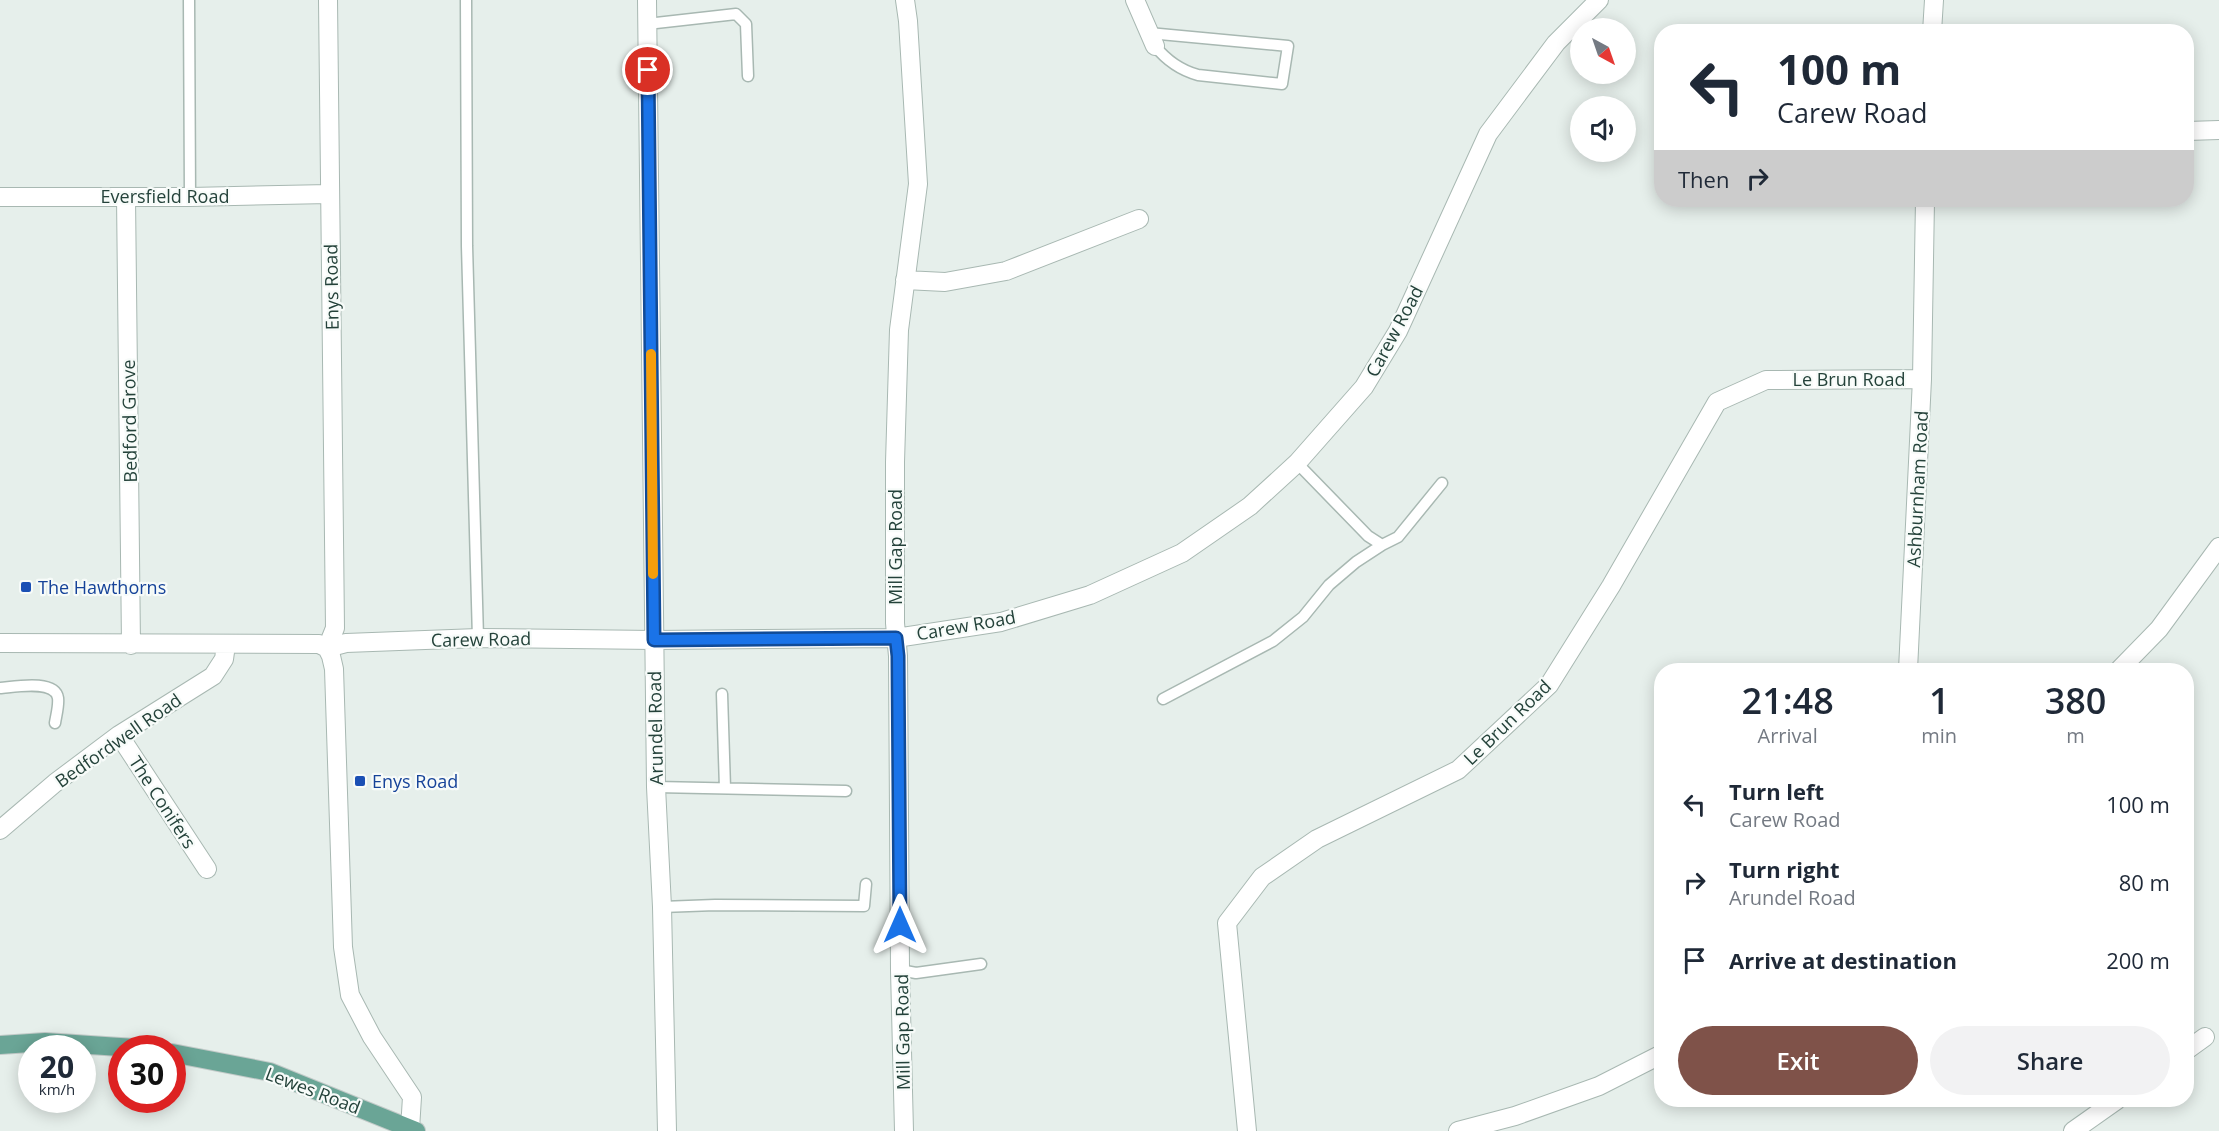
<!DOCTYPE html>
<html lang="en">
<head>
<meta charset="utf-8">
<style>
  body { margin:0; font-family:"Open Sans",sans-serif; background:#f2f2f3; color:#1f2937; height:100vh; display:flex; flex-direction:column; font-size:22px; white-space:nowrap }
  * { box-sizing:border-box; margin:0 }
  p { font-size:20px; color:#747a83 }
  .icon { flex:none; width:33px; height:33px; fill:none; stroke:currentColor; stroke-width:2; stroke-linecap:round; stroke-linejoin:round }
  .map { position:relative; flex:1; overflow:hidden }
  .details { position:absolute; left:1654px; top:663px; width:540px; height:444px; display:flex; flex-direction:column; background:#fff; border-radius:24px; box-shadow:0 3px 15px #0003 }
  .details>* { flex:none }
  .guide { position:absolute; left:1654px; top:24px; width:540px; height:183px; border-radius:24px; box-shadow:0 3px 15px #0003; background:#fff; color:#1f2937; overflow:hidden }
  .needle { width:39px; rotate:140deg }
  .buttons { position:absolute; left:1570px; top:18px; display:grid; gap:12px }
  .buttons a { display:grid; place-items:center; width:66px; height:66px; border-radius:50%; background:#fff; box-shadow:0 3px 15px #0003; font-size:30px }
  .speed { position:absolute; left:18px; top:1035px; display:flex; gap:12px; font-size:30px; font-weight:700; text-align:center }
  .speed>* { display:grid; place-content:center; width:78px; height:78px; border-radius:50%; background:#fff; box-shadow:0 3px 15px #0003; line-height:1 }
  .speed small { font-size:15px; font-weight:400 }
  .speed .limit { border:9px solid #d22; background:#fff; color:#111 }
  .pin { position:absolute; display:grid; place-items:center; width:51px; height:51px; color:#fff; margin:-26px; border:3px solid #fff; border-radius:50%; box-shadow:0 2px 6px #0007 }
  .me { position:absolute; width:66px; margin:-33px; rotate:0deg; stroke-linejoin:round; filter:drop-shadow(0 0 4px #0008) }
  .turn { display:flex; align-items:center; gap:21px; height:126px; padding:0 24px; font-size:27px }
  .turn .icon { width:78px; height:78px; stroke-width:2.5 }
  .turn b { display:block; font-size:42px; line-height:51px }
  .then { display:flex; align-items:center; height:57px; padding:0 24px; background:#0003; gap:12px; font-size:22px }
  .eta { display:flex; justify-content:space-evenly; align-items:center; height:102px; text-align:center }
  .eta b { font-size:36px; font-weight:600; line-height:42px }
  .button { display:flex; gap:12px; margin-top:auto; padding:12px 24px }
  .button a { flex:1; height:69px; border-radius:36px; background:#7f5249; color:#fff; font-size:24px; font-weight:600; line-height:69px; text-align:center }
  .button a+a { background:#f2f2f3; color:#1f2937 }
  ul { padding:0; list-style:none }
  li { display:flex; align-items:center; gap:18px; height:78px; padding:0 24px }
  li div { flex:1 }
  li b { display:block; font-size:22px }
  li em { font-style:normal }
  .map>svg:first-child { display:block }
</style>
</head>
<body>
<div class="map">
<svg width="2219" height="1131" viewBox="0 0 2219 1131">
  <rect width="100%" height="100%" fill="#e6efeb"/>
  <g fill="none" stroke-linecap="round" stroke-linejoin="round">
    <defs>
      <path id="lane" d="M189 0 190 197
        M466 0 467 246 478 638
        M647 24 736 14 746 24 748 76
        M1149 33 1288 46 1282 84 1198 75C1180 70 1167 61 1155 46
        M1297 463 1368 536 1382 545 1398 537 1442 483
        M0 688C14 687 55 679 58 698 59 706 56 716 55 723
        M722 694 725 788
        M1163 699 1273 641 1303 617 1329 585 1356 562 1382 545
        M656 787 846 791
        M662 907 715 905 864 906 866 884
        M900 970 916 973 981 964"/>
      <path id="street" d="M647 0 656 787 662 907 667 1131
        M1135 0 1155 46
        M1932 32 1934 0
        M2187 131 2219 130
        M0 197H190L329 194
        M126 197 131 645
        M905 280 945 282 1006 271 1139 219
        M0 643 319 644 327 648 346 643 478 638 654 640 896 638 1001 622 1090 595 1182 553 1250 506 1297 463 1364 387 1398 331 1488 134 1556 43 1599 0
        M327 648 335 628 328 0
        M327 648 331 656 334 669 343 947 350 995 372 1037 412 1097 410 1129
        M1908 670 1922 379 1925 200
        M2119 670 2159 629 2219 547
        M119 735 207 869
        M0 830 55 783 119 735 213 676 224 659 226 645
        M2187 1050 2205 1037
        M904 1131 900 970 898 656 895 623V462L899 330 918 184 908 21 905 0
        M1247 1131 1227 923 1262 877 1317 839 1458 770 1549 685 1611 586 1717 402 1766 380 1922 379
        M1458 1131 1515 1116 1599 1086 1662 1054
        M2073 1131 2117 1100"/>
      <path id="primary" d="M0 1045 45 1042 135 1048
        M172 1053 270 1072 416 1131"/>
    </defs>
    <use href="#lane" stroke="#a8b8b2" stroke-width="13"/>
    <use href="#street" stroke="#a8b8b2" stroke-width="20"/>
    <use href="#primary" stroke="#c2cac8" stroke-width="20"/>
    <use href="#lane" stroke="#fff" stroke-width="10"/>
    <use href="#street" stroke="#fff" stroke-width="18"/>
    <use href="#primary" stroke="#6aa596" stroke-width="18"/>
  </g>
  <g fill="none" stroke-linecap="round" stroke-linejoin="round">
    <defs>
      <path id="route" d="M648 70 654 640 896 638 898 656 900 925"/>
    </defs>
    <use href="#route" stroke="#114b97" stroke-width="15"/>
    <use href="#route" stroke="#1a73e8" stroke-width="10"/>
    <path stroke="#f59e0b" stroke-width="10" d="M651 354 653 574"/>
  </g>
  <g fill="#1a4fb4" stroke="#f7fbf9" stroke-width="2">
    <rect x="20" y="581" width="12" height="12" rx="3"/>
    <rect x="354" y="775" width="12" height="12" rx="3"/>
  </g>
  <g text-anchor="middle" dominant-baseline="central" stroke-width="4.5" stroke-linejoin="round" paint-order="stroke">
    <g font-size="18" fill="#24423a" stroke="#f7fbf9">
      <text x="165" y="196">Eversfield Road</text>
      <text transform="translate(331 287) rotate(-91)">Enys Road</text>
      <text transform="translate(1394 331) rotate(-62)">Carew Road</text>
      <text x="1849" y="379">Le Brun Road</text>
      <text transform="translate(129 421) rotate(-91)">Bedford Grove</text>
      <text transform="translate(1917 489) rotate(-87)">Ashburnham Road</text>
      <text transform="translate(895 547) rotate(-90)">Mill Gap Road</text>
      <text transform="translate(966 625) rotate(-10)">Carew Road</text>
      <text transform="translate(481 639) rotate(-1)">Carew Road</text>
      <text transform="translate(1507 722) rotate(-44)">Le Brun Road</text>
      <text transform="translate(655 728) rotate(-91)">Arundel Road</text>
      <text transform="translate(118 740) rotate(-35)">Bedfordwell Road</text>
      <text transform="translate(163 802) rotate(57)">The Conifers</text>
      <text transform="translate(902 1032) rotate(-91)">Mill Gap Road</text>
      <text transform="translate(313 1090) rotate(21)">Lewes Road</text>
    </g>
    <g font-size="18" fill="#164399" stroke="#f7fbf9" text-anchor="start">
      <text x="38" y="587">The Hawthorns</text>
      <text x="372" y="781">Enys Road</text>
    </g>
  </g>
</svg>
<div class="buttons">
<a><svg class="needle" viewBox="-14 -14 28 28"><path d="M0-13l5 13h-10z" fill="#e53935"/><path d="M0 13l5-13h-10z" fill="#747a83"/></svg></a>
<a><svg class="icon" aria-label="sound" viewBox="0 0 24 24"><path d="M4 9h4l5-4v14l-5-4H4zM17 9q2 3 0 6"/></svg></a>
</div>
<div class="speed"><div>20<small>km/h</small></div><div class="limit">30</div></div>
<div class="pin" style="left:648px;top:70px;background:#d93025"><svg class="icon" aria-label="arrive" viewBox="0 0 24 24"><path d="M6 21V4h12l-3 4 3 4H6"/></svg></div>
<svg class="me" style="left:900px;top:925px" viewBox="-20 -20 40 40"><path d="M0-17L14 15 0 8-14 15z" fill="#1a73e8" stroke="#fff" stroke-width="4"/></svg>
<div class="guide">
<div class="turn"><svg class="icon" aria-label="left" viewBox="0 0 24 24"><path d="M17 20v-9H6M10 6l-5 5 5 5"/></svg><div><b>100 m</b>Carew Road</div></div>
<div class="then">Then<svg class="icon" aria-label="right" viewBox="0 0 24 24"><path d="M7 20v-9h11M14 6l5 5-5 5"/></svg></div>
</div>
<section class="details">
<div class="eta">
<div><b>21:48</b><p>Arrival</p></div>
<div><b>1</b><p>min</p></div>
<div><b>380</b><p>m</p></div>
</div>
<ul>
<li><svg class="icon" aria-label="left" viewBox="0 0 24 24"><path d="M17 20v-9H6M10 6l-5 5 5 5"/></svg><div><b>Turn left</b><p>Carew Road</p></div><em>100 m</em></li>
<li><svg class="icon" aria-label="right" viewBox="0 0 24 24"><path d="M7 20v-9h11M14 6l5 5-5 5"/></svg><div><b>Turn right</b><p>Arundel Road</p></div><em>80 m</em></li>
<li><svg class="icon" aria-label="arrive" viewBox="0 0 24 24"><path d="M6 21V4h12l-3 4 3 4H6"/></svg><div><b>Arrive at destination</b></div><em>200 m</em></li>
</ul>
<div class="button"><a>Exit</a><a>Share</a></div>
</section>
</div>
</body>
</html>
